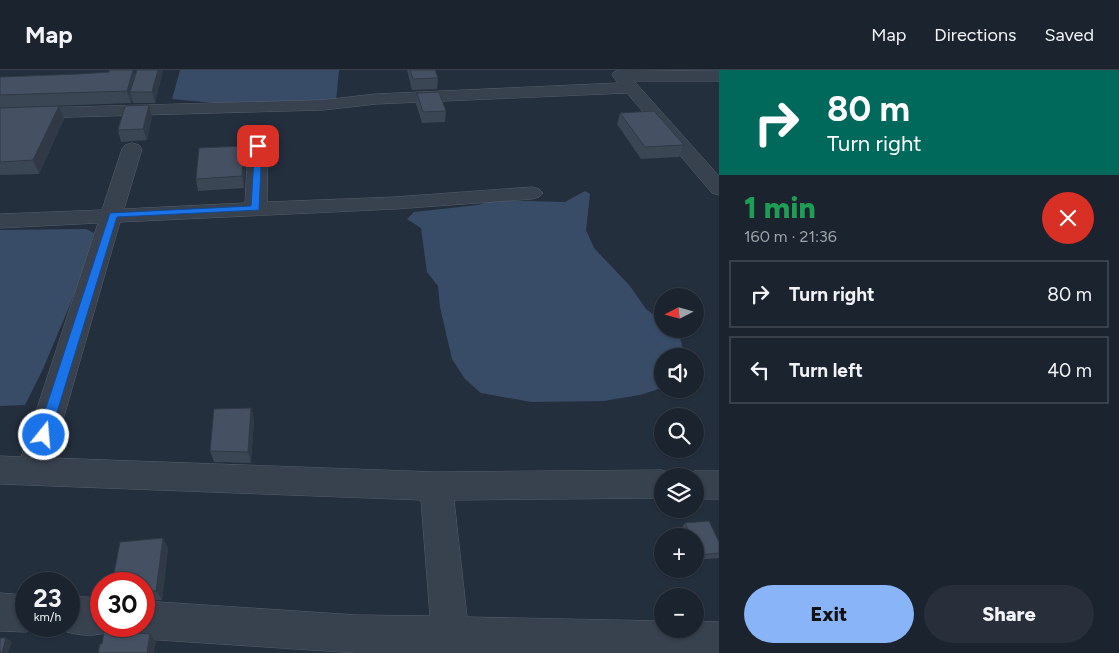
<!DOCTYPE html>
<html lang="en">
<head>
<meta charset="utf-8">
<style>
  body { margin:0; font-family:Figtree,sans-serif; background:#282f3a; color:#f1f3f6; height:100vh; display:flex; flex-direction:column; font-size:19px; white-space:nowrap }
  * { box-sizing:border-box; margin:0 }
  p { font-size:16px; color:#a0a4aa }
  .icon { flex:none; width:28px; height:28px; fill:none; stroke:currentColor; stroke-width:2; stroke-linecap:round; stroke-linejoin:round }
  .map { position:relative; flex:1; overflow:hidden }
  .side { display:flex; flex-direction:column; background:#1b232e; width:400px }
  .side>* { flex:none }
  .hud { background:#00695c; color:#fff; overflow:hidden }
  .needle { width:32px; rotate:264deg }
  .fabs { position:absolute; left:654px; top:218px; display:grid; gap:10px }
  .fabs a { display:grid; place-items:center; width:50px; height:50px; border-radius:50%; background:#1b232e; box-shadow:0 1px 4px #0004,0 0 0 1px #39404a; font-size:25px }
  .speed { position:absolute; left:15px; top:502px; display:flex; gap:10px; font-size:25px; font-weight:700; text-align:center }
  .speed>* { display:grid; place-content:center; width:65px; height:65px; border-radius:50%; background:#1b232e; box-shadow:0 1px 4px #0004,0 0 0 1px #39404a; line-height:1 }
  .speed small { font-size:12px; font-weight:400 }
  .speed .limit { border:8px solid #d22; background:#fff; color:#111 }
  .pin { position:absolute; display:grid; place-items:center; width:42px; height:42px; color:#fff; margin:-21px; border-radius:10px; box-shadow:0 2px 8px #0006 }
  .me { position:absolute; width:55px; margin:-28px; rotate:17deg; stroke-linejoin:round; filter:drop-shadow(0 0 4px #0008) }
  .turn { display:flex; align-items:center; gap:18px; height:105px; padding:0 25px; font-size:22px }
  .turn .icon { width:65px; height:65px; stroke-width:2.5 }
  .turn b { display:block; font-size:35px; line-height:42px }
  .round { display:grid; place-items:center; flex:none; width:52px; height:52px; border-radius:26px; background:#282f3a }
  .overview { display:flex; align-items:center; justify-content:space-between; height:85px; padding:0 25px }
  h1 { font-size:30px; font-weight:800; line-height:38px; color:#1e9e55 }
  .action { display:flex; gap:10px; margin-top:auto; padding:10px 25px }
  .action a { flex:1; height:58px; border-radius:30px; background:#8ab4f8; color:#111; font-size:20px; font-weight:800; line-height:58px; text-align:center }
  .action a+a { background:#282f3a; color:#f1f3f6 }
  ul { padding:0; list-style:none }
  li { display:flex; align-items:center; gap:15px; height:68px; margin:0 10px 8px; padding:0 15px; border:2px solid #39404a; border-radius:0px }
  li div { flex:1 }
  li b { display:block; font-size:19px }
  li em { font-style:normal }
  header { display:flex; align-items:center; gap:30px; box-sizing:border-box; height:70px; padding:0 25px; background:#1b232e; border-bottom:1px solid #39404a }
  header strong { font-size:24px }
  nav { display:flex; gap:28px; margin-inline-start:auto; font-size:18px }
  main { display:flex; flex:1; min-height:0 }
  .map>svg:first-child { display:block }
</style>
</head>
<body>
<header>
<strong>Map</strong>
<nav><a>Map</a><a>Directions</a><a>Saved</a></nav>
</header>
<main>
<div class="map">
<svg width="719" height="583" viewBox="0 0 719 583">
  <rect width="100%" height="100%" fill="#242f3e"/>
  <path fill="#394c67" d="M180 0H339L336 31 257 37 172 29Z
    M585 121 590 124 586 160 594 178 630 216 646 239 662 251V259C683 259 680 270 684 286H662V318L640 325 603 331 531 332 481 323 465 309 452 289 440 237 438 216 427 202 421 158 407 149 414 142 478 135 493 130 565 132Z
    M86 159 94 163 82 206 43 299 25 335 0 336V160Z"/>
  <g fill="none" stroke-linecap="round" stroke-linejoin="round">
    <defs>
      <path id="minor" d="M620 0 719 1V11H634L719 106V125L712 123 627 23 376 34 323 40 0 49V39L323 30 376 24 618 13 612 5 614 2Z
        M258 70 265 72 268 76 267 132 395 127 532 117 539 119 543 123 539 127 532 129 395 139 120 152 52 388 436 402 662 400 673 404 674 406H662V428L454 430 467 547 662 551V559H695V551L719 552V583H357L144 569 131 563 128 556H144V531L357 545 430 546 421 430 0 414V386L21 387 98 153 0 158V144L102 140 122 79 125 75 132 73 139 75 142 79 124 139 245 133 248 76 251 72Z
        M695 401H719V429H695V406H683Z
        M0 523 26 525V556H39L26 562 0 561Z
        M69 526 101 528V556H116L114 560C95 568 75 566 56 558L55 556H69Z"/>
    </defs>
    <use href="#minor" stroke="#565f6c" stroke-width="1"/>
    <use href="#minor" fill="#38414e" fill-rule="evenodd"/>
  </g>
  <path fill="#3b4654" d="M163 0 155 33H133L132 29 131 33 0 38V7L80 4 136 5Z
    M407 0H435L438 8 437 19 412 20Z
    M417 23 446 41 445 52 422 53 416 34Z
    M59 36 64 49 39 104 0 105V38Z
    M620 43 684 75 679 87 641 89 617 54Z
    M152 47 147 70 121 72 118 60Z
    M244 76 245 87 244 118 198 121 196 109Z
    M251 338 254 349 251 393 214 392 210 381Z
    M685 453 719 472V488L695 490V466H684L681 459Z
    M168 478 162 530H144V514Z"/>
  <path fill="#303945" d="M133 0H134L137 11 130 22 132 29 131 33 127 21Z
    M158 0H163L155 33 152 22Z
    M149 35 152 47 147 70 143 59Z
    M59 36 64 49 39 104 33 90Z
    M244 76 245 87 244 118 242 106Z
    M251 338 254 349 251 393 248 382Z
    M163 468 168 478 162 530 156 521Z
    M150 564 156 572 154 583H147Z
    M6 568 12 572 8 583H2Z"/>
  <path fill="#455162" stroke="#303945" d="M109 0H133L127 21 0 25V7L80 4 109 2Z
    M137 0H158L152 22H130Z
    M410 0H435L438 8 413 9Z
    M439 22 446 41 423 42 417 23Z
    M149 35 143 59 118 60 125 36Z
    M59 36 33 90 0 92V38Z
    M654 41 684 75 645 77 620 43Z
    M244 76 242 106 196 109 199 78Z
    M251 338 248 382 210 381 214 339Z
    M709 451 719 472V483L700 485 695 475V466H691L685 453Z
    M163 468 156 521H144V514H112L120 472Z
    M105 556H123L137 563 150 564 147 583H98L100 574H102Z
    M0 568H6L2 583H0Z"/>
  <path fill="#1a73e8" stroke="#114b97" d="M255 74 262 76 259 140 117 147 50 365 48 369 44 370 39 369 37 365 110 143 251 136Z"/>
</svg>
<div class="fabs">
<a><svg class="needle" viewBox="-14 -14 28 28"><path d="M0-13l5 13h-10z" fill="#e53935"/><path d="M0 13l5-13h-10z" fill="#a0a4aa"/></svg></a>
<a><svg class="icon" aria-label="sound" viewBox="0 0 24 24"><path d="M4 9h4l5-4v14l-5-4H4zM17 9q2 3 0 6"/></svg></a>
<a><svg class="icon" aria-label="search" viewBox="0 0 24 24"><circle cx="10" cy="10" r="6"/><path d="M15 15l6 6"/></svg></a>
<a><svg class="icon" aria-label="layers" viewBox="0 0 24 24"><path d="M12 4l9 5-9 5-9-5zM3 14l9 5 9-5"/></svg></a>
<a>+</a>
<a>−</a>
</div>
<div class="speed"><div>23<small>km/h</small></div><div class="limit">30</div></div>
<div class="pin" style="left:258px;top:76px;background:#d93025"><svg class="icon" aria-label="arrive" viewBox="0 0 24 24"><path d="M6 21V4h12l-3 4 3 4H6"/></svg></div>
<svg class="me" style="left:44px;top:365px" viewBox="-20 -20 40 40"><circle r="17" fill="#1a73e8" stroke="#fff" stroke-width="3"/><path d="M0-11L8 9 0 5-8 9z" fill="#fff"/></svg>
</div>
<section class="side">
<div class="hud">
<div class="turn"><svg class="icon" aria-label="right" viewBox="0 0 24 24"><path d="M7 20v-9h11M14 6l5 5-5 5"/></svg><div><b>80 m</b>Turn right</div></div>
</div>
<div class="overview"><div><h1>1 min</h1><p>160 m · 21:36</p></div><a class="round" style="background:#d93025;color:#fff"><svg class="icon" aria-label="close" viewBox="0 0 24 24"><path d="M6 6l12 12M18 6L6 18"/></svg></a></div>
<ul>
<li><svg class="icon" aria-label="right" viewBox="0 0 24 24"><path d="M7 20v-9h11M14 6l5 5-5 5"/></svg><div><b>Turn right</b></div><em>80 m</em></li>
<li><svg class="icon" aria-label="left" viewBox="0 0 24 24"><path d="M17 20v-9H6M10 6l-5 5 5 5"/></svg><div><b>Turn left</b></div><em>40 m</em></li>
</ul>
<div class="action"><a>Exit</a><a>Share</a></div>
</section>
</main>
</body>
</html>
